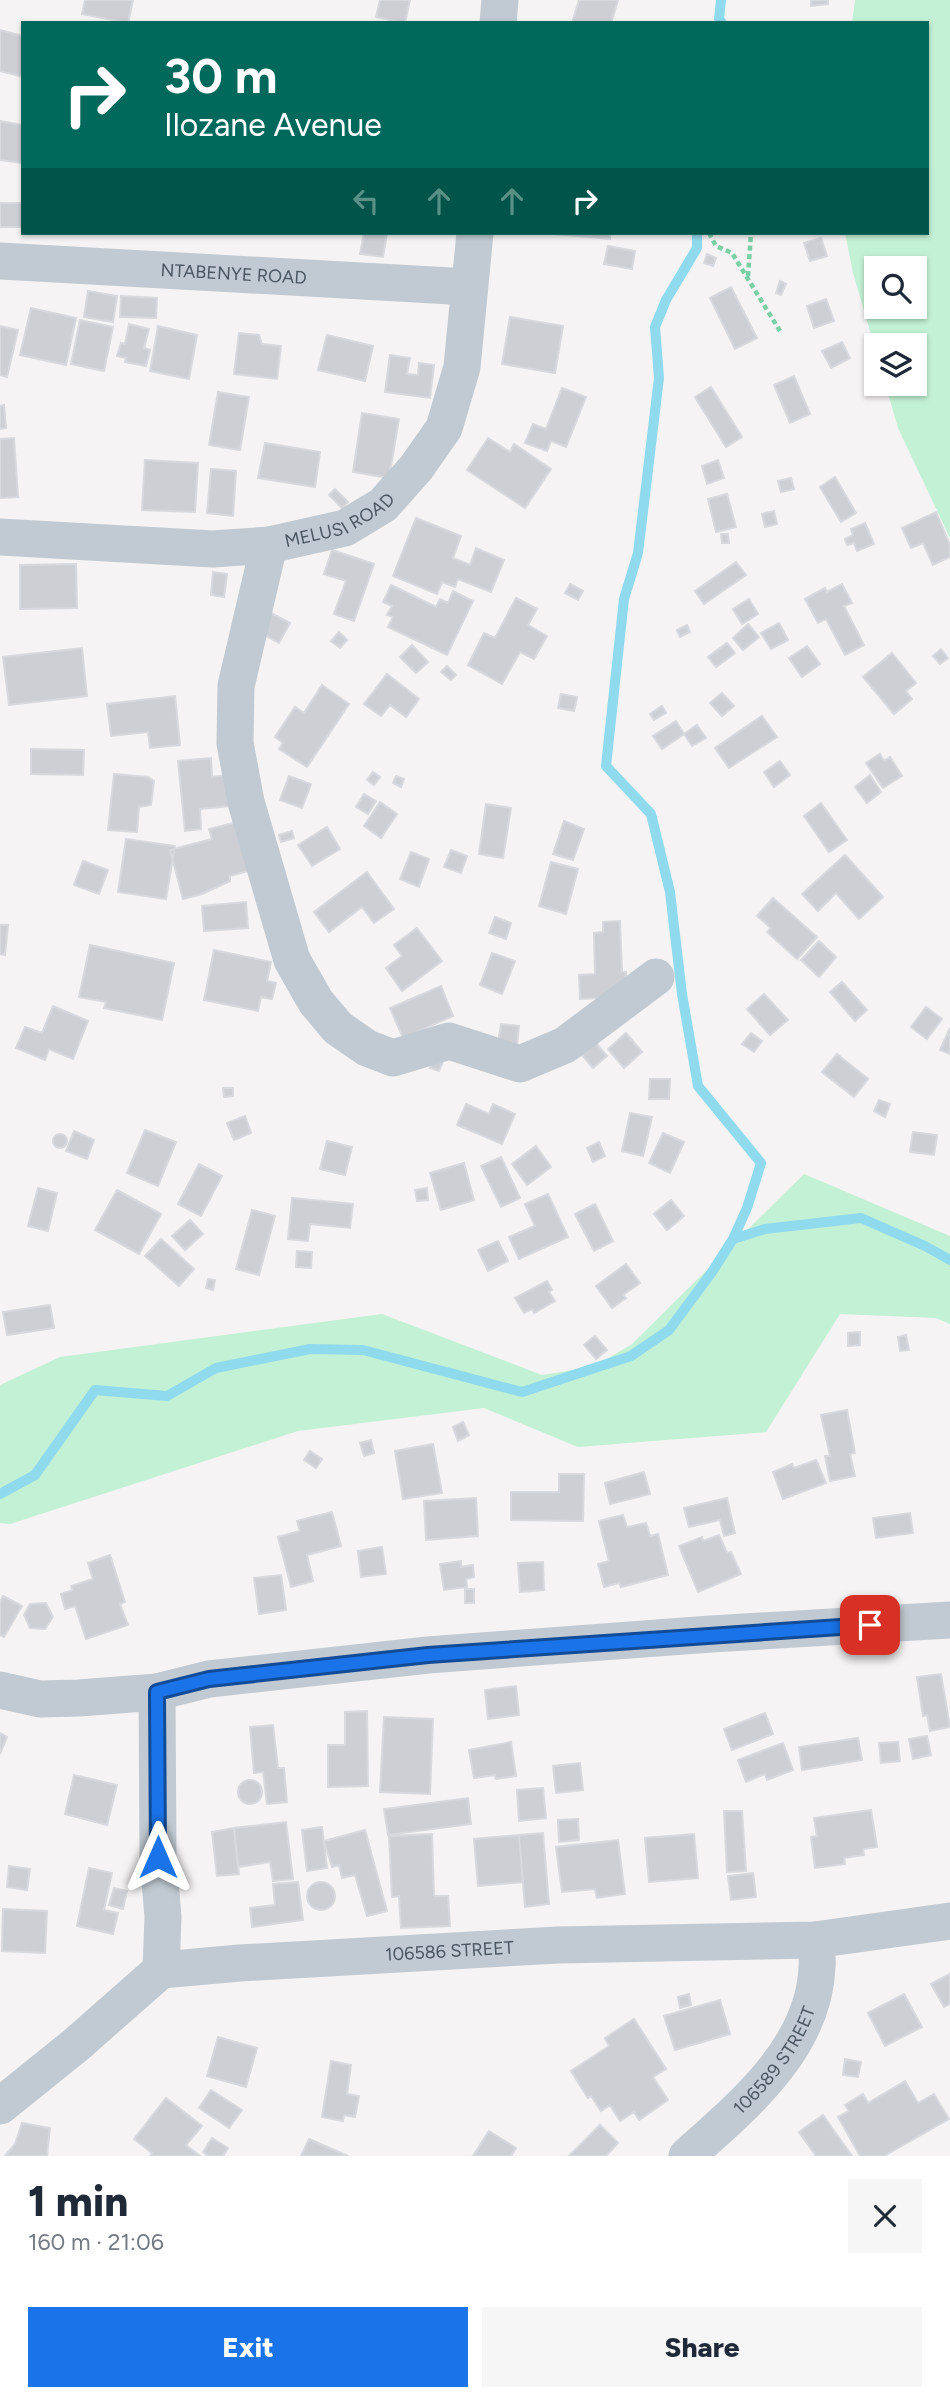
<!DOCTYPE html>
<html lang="en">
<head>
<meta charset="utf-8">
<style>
  body { margin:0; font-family:Figtree,sans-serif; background:#f6f6f7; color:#1f2937; height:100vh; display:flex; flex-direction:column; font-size:26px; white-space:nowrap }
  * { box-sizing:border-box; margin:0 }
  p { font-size:23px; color:#747a83 }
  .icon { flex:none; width:38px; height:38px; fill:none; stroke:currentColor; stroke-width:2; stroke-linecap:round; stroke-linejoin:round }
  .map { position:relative; height:2156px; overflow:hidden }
  .sheet { display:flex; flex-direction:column; background:#fff; flex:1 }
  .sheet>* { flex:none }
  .top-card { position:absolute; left:21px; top:21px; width:908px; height:214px; border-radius:0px; box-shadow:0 2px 5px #0004; background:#00695c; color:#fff; overflow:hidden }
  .fabs { position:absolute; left:864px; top:256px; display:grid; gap:14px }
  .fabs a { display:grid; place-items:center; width:63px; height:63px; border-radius:0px; background:#fff; box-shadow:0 2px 5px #0004; font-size:35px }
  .pin { position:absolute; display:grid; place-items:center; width:60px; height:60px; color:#fff; margin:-30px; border-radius:14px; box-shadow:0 4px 10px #0006 }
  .me { position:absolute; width:77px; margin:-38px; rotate:0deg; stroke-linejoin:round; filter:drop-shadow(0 0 5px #0008) }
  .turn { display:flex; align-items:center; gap:24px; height:147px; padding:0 28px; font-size:32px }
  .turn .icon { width:91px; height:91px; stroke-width:2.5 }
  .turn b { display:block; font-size:49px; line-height:60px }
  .lanes { display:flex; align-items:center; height:66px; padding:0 28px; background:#0003; justify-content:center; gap:35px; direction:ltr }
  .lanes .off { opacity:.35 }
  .round { display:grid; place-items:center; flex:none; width:74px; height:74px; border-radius:0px; background:#f6f6f7 }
  .overview { display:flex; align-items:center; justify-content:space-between; height:119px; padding:0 28px }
  h1 { font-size:42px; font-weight:800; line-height:52px }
  .cta { display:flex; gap:14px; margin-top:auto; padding:14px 28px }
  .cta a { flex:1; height:80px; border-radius:0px; background:#1a73e8; color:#fff; font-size:28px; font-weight:800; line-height:80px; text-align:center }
  .cta a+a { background:#f6f6f7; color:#1f2937 }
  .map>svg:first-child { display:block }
</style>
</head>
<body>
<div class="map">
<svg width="950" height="2156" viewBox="0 0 950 2156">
  <rect width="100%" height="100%" fill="#f5f3f3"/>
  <path fill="#c3f1d5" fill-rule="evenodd" d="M855 0H950V538L898 428 885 383H915V345H877V355L853 273 845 233H928V23H852ZM877 268H915V306H877Z
    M804 1174 950 1236V1324L936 1318 840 1314 766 1432 578 1447 484 1408 298 1431 10 1524 0 1523V1385L60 1357 382 1314 542 1375 592 1367 631 1345Z"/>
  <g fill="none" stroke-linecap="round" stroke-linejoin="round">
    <path stroke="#90daee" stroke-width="10" d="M721 0 719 19 722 23
      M733 1239 765 1229 861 1218 925 1246 950 1260
      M0 1494 35 1475 95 1390 167 1396 216 1368 310 1349 363 1350 522 1392 631 1356 669 1330 712 1272 733 1239 747 1208 761 1163 698 1086 682 994 670 892 651 814 606 766 624 599 638 553 659 378 655 327 666 300 697 248V233"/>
  </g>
  <path fill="#cdcfd5" stroke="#d7d9de" stroke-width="2" d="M85 0H133L128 23 82 14Z
    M380 0H410L405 23 376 17Z
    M579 0H618L611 23H572Z
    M811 0H828V4L811 6Z
    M0 30 23 36V77L0 71Z
    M0 121 23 125V163L0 160Z
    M0 203H23V227H0Z
    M364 233H387L383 257 360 254Z
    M543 233H610V239Z
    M821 238 827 256 810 261 804 243Z
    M608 246 635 251 632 269 604 264Z
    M707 254 716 258 713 266 704 263Z
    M780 281 786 284 781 295 776 293Z
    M731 287 757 338 735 349 710 298Z
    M88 291 117 296 113 322 84 317Z
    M121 296 157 298 156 318 120 317Z
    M826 299 834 321 814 328 807 306Z
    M31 308 76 318 66 365 20 355Z
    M510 317 563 326 555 373 502 364Z
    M80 320 113 327 104 371 71 364Z
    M129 324 149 329 144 348 150 350 146 366 125 362 126 358 117 356 121 343 125 344Z
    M0 326 18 330 7 377 0 375Z
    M158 326 197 335 189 379 150 371Z
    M239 333 259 335 262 344 281 346 277 379 234 374Z
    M327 335 373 346 365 381 318 370Z
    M842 342 850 358 831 368 822 351Z
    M390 355 410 358 407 374 418 375 419 363 434 365 430 398 385 392Z
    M794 376 810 414 790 423 774 385Z
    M711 387 742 437 726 447 695 397Z
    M562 388 586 397 566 447 551 441 547 451 525 443 533 424 546 429Z
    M218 392 249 397 240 450 209 445Z
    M4 405 6 428 0 429V406Z
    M362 413 399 419 389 478 353 472Z
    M14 438 18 497 0 498V439Z
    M488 438 510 452 514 444 551 469 525 508 467 470Z
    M265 443 320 452 315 487 258 478Z
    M145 460 198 463 195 512 142 510Z
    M718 460 724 478 707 484 702 466Z
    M211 469 236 471 233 516 207 513Z
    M835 477 856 513 841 522 820 487Z
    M791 478 794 489 781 492 778 481Z
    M335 489 348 502 342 508 329 495Z
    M727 494 736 527 716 532 708 499Z
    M774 511 777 524 765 527 762 514Z
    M936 512 950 545V557L933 565 923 543 911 548 902 528Z
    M416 518 461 536 453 558 470 565 476 548 504 560 491 592 458 579 455 587 442 582 437 594 393 576Z
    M865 523 874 544 857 551 854 543 847 545 845 539 853 535 851 529Z
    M721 534H728L729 543H722Z
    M332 550 374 564 354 621 334 614 346 581 324 574Z
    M736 562 746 575 704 604 695 591Z
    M76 564 77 608 20 609V565Z
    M213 572 227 574 224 597 211 595Z
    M570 584 583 591 578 600 565 593Z
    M842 584 852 603 844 606 864 645 845 655 826 619 818 623 805 599 825 588 827 592Z
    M391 585 436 607 440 599 448 603 453 591 473 601 447 655 388 627 393 617 387 615 392 606 383 602Z
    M516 598 537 609 528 625 547 636 534 659 520 652 502 684 468 665 484 633 495 638Z
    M749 599 758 614 742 624 733 609Z
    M267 611 290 623 279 643 257 631Z
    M779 623 788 640 771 649 761 633Z
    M748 624 759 637 743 650 733 638Z
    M687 625 690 632 680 637 677 630Z
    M339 632 347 640 340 648 331 641Z
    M727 643 735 653 716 667 708 657Z
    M412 645 428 662 416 673 400 657Z
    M807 646 820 664 802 677 789 658Z
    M82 648 87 696 9 705 3 657Z
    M941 649 948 658 940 664 933 656Z
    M892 653 916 683 906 691 912 699 894 714 863 677Z
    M447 666 456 675 451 680 441 672Z
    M387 674 419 699 406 717 390 705 381 716 364 704Z
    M322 685 349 704 307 767 279 749 283 743 275 737 295 707 304 713Z
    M722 693 734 706 722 716 710 703Z
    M561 694 577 697 574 711 558 708Z
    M175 696 180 745 150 748 148 732 111 736 107 704Z
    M662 706 666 713 654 720 650 714Z
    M762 716 777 737 729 768 715 748Z
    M676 721 684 734 662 749 653 736Z
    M697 725 706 738 692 746 684 734Z
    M31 749 84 750 83 775 31 774Z
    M880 754 884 761 890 757 902 776 883 788 866 763Z
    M211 758 212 777 237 774 240 805 200 809 201 829 185 831 178 761Z
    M780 761 790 775 774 787 764 772Z
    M373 772 380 777 374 785 367 780Z
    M114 774 148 777 154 781 151 805 139 807 137 832 108 830Z
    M870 775 881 792 867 803 855 787Z
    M289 776 311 784 302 808 280 800Z
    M396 776 404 779 401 787 393 783Z
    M364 794 376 801 368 814 356 807Z
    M380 802 397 814 381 838 364 826Z
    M821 803 847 840 829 852 804 816Z
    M486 804 511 808 503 858 479 854Z
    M242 821 255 869 230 876V881L202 894 183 899 170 850 212 839 209 829Z
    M564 821 584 829 573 860 553 854Z
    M327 827 340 849 312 866 298 845Z
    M292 831 294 838 281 842 279 835Z
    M126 839 175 846 166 899 118 892Z
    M451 850 467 856 461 873 444 867Z
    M411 852 429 859 419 887 400 879Z
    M845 855 883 897 859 919 836 893 818 911 802 894Z
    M83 861 108 870 99 894 74 885Z
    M551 862 578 869 566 914 539 906Z
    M367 872 394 909 374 923 362 907 329 932 314 912Z
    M773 898 817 937 797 959 767 932 771 928 757 916Z
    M246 902 248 928 204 931 202 906Z
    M495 917 511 923 506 939 489 933Z
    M620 921 622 972H626L627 997 580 999 579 975 595 974 594 933 603 932V922Z
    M0 925H8L5 955 0 954Z
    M417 928 442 961 402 991 386 968 402 956 394 945Z
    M819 941 836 957 819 977 801 960Z
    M90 945 174 963 162 1020 104 1008 106 1002 79 997Z
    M214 950 271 962 267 981 276 983 272 999 261 997 258 1011 204 1000Z
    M492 953 515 961 502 994 480 985Z
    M842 982 867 1010 855 1021 830 992Z
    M441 986 453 1016 403 1038 390 1008Z
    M764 994 788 1020 770 1035 747 1009Z
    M53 1006 88 1021 73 1059 49 1049 45 1060 16 1048 25 1027 42 1033Z
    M926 1007 942 1019 927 1039 911 1027Z
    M501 1024 519 1026 517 1045 498 1042Z
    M950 1028V1054L940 1050Z
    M626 1033 642 1052 624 1068 608 1049Z
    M751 1033 762 1041 754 1052 742 1044Z
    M596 1043 607 1056 593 1068 582 1055Z
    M837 1054 868 1079 854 1097 822 1072Z
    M435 1055 444 1059 439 1071 430 1068Z
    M650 1079H670L669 1099H649Z
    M223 1088H233V1096L224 1097Z
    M879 1100 890 1104 885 1117 874 1111Z
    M466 1104 489 1114 493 1104 515 1114 502 1144 457 1125Z
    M630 1113 652 1117 643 1156 622 1151Z
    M245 1116 251 1133 234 1140 227 1123Z
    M145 1130 176 1142 158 1186 127 1173Z
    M74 1131 94 1140 87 1159 66 1151Z
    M913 1132 937 1135 934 1155 910 1152Z
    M663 1133 684 1142 670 1173 649 1163Z
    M53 1141a7 7 0 1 1 14 0a7 7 0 1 1-14 0Z
    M327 1141 352 1147 345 1175 320 1169Z
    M599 1142 605 1156 593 1162 587 1148Z
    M536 1146 551 1167 527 1185 512 1164Z
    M501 1157 520 1198 501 1207 481 1166Z
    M464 1163 474 1200 441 1210 430 1173Z
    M199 1164 222 1176 201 1216 178 1204Z
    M38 1188 57 1193 48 1231 28 1226Z
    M427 1188 428 1200 417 1201 415 1190Z
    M117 1190 161 1214 139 1254 95 1230Z
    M548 1194 568 1237 519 1259 509 1237 535 1226 525 1204Z
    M292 1198 353 1204 350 1228 310 1224 308 1241 288 1239Z
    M671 1200 684 1216 667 1230 654 1214Z
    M595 1204 613 1241 594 1251 575 1214Z
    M252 1210 275 1216 259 1275 236 1269Z
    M190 1220 203 1234 185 1250 172 1236Z
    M161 1239 194 1269 179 1286 145 1256Z
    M498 1241 508 1261 488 1271 478 1250Z
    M297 1251 312 1252 311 1268 296 1267Z
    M626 1264 640 1283 623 1295 626 1298 612 1308 596 1286Z
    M208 1279 215 1280 213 1290 206 1288Z
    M547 1281 552 1290 549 1292 555 1301 534 1313 532 1309 524 1313 515 1298Z
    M50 1305 54 1328 7 1335 3 1312Z
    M860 1332V1345L848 1346V1333Z
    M906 1335 909 1350 900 1351 898 1337Z
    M595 1336 607 1350 596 1359 584 1345Z
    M847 1410 855 1453 850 1454 855 1476 830 1481 825 1456H830L821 1415Z
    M463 1422 469 1435 458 1441 453 1427Z
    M371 1440 374 1453 364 1456 360 1443Z
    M433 1444 442 1493 403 1499 395 1451Z
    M310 1451 322 1459 316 1468 304 1460Z
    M816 1460 826 1483 783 1499 773 1472 792 1464 794 1468Z
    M644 1472 650 1494 610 1504 605 1483Z
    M559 1474H584L583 1521 511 1520V1492H559Z
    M476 1498 478 1536 426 1540 424 1501Z
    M727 1498 735 1533 724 1536 720 1520 689 1527 684 1508Z
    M332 1512 341 1546 307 1555 313 1581 291 1587 278 1537 300 1531 297 1521Z
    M910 1513 913 1533 876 1538 873 1518Z
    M623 1515 627 1527 646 1523 650 1536 658 1534 668 1575 621 1587 619 1583 604 1587 598 1564 609 1561 599 1521Z
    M719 1535 727 1553 731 1552 741 1574 698 1592 679 1546 702 1537 703 1541Z
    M382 1547 386 1574 361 1577 358 1551Z
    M110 1555 125 1602 120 1604 128 1625 86 1639 75 1606 65 1609 61 1594 73 1590 71 1586 93 1579 88 1563Z
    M461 1561V1567L473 1565 474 1577 466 1579 467 1587 444 1590 440 1564Z
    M543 1562 544 1590 520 1592 518 1563Z
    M281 1575 286 1610 259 1614 254 1578Z
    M465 1589H474V1603H465Z
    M3 1596 22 1606 4 1637 0 1635V1602Z
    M46 1603 53 1617 45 1629 30 1628 24 1615 30 1604Z
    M941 1674 950 1727 930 1731 927 1715 923 1716 917 1677Z
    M516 1686 519 1715 488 1719 485 1690Z
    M367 1711 368 1786 328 1787V1745H345V1712Z
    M765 1713 773 1734 732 1750 724 1729Z
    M384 1717 433 1719 430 1794 380 1792Z
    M273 1725 278 1768H284L287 1802 267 1804 263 1772 254 1773 250 1727Z
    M0 1733 7 1737 0 1754Z
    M927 1736 931 1755 913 1759 909 1739Z
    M858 1738 862 1760 802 1770 799 1747Z
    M511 1742 516 1776 496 1779 495 1775 474 1778 469 1750Z
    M898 1742 900 1761 881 1763 879 1743Z
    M783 1743 793 1770 767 1780 765 1774 746 1782 738 1760Z
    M580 1763 583 1790 556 1793 553 1766Z
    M74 1775 117 1785 107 1825 65 1814Z
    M238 1792a12 12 0 1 1 24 0a12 12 0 1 1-24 0Z
    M543 1788 546 1818 519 1821 517 1790Z
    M468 1798 471 1824 388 1835 384 1809Z
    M871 1810 877 1847 863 1849 864 1855 844 1858 845 1864 815 1868 811 1837 817 1836 814 1818Z
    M724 1811H742L746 1871 727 1872Z
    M578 1819 579 1840 559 1842 558 1820Z
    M286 1822 293 1879 273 1881 270 1862 238 1867 234 1828Z
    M322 1827 327 1868 307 1871 302 1830Z
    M234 1828 239 1874 217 1876 212 1832Z
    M365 1830 387 1911 367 1916 355 1875 342 1878 339 1865 332 1867 324 1841Z
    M543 1833 549 1904 525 1907 519 1835Z
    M432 1834 434 1896H448L450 1926 401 1928 399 1896 392 1897 389 1836Z
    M694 1834 698 1878 649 1882 645 1838Z
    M519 1835 523 1882 478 1886 474 1839Z
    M618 1840 625 1894 597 1898 595 1889 562 1892 556 1847Z
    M9 1866 30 1869 27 1890 7 1887Z
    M89 1868 112 1873 104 1910 118 1913 113 1934 77 1926Z
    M753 1873 756 1897 731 1900 728 1876Z
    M298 1882 303 1920 252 1927 250 1908 275 1905 273 1884Z
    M307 1896a14 14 0 1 1 28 0a14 14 0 1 1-28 0Z
    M114 1888 127 1891 123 1909 109 1905Z
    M3 1909 47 1911 45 1953 2 1951Z
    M950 1974V2004L944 2007 931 1984Z
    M689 1994 691 2005 680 2008 678 1997Z
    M904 1994 922 2027 885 2046 868 2013Z
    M720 2000 730 2034 675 2050 664 2016Z
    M634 2019 666 2069 653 2077 668 2100 639 2120 634 2112 620 2121 610 2105 601 2111 591 2096 588 2098 571 2071 609 2046 605 2038Z
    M218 2037 257 2048 246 2087 207 2076Z
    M845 2059 861 2062 858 2077 843 2075Z
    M331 2061 351 2065 347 2094 359 2096 355 2117 344 2115 343 2121 322 2117Z
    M905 2081 918 2103 934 2094 949 2119 884 2156H860L838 2117 849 2111 845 2105 863 2094 868 2103Z
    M211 2090 242 2110 229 2128 199 2108Z
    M166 2098 202 2126 186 2145 200 2156H150L152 2153 134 2139Z
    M823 2115 852 2156H816L799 2132Z
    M22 2123 50 2128 47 2156H5L15 2144Z
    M600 2125 618 2143 606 2156H569Z
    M489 2131 516 2148 511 2156H473Z
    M212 2138 228 2148 223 2156H208L203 2152Z
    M309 2139 348 2156H301Z"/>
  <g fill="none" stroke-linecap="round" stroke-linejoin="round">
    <path stroke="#7ad0a6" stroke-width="4.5" stroke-dasharray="5 3.5" stroke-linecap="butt" d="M709 233 716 246 732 253 780 331
      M748 276 751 233"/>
    <g stroke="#c1cad2" stroke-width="37">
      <path d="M498 23 500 0"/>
      <path id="s1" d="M0 261 469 287"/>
      <path id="s2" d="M0 537 213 549 269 545 345 528 383 505 416 468 444 428 462 367 475 233"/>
      <path d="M269 545 236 686 235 743 246 802 292 960 316 1002 338 1028 367 1048 393 1058 449 1041 520 1064 565 1045 656 977"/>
      <path d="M0 1690 40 1699 79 1698 157 1692 209 1679 428 1655 711 1634 950 1620"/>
      <path d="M157 1692 158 1857 163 1917 161 1970"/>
      <path id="s3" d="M0 2106 77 2044 161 1970 240 1963 558 1945 815 1940 950 1921"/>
      <path id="s4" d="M687 2156C743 2106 814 2048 817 1967 818 1958 816 1948 815 1940"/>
    </g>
  </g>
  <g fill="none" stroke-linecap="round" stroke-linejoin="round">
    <defs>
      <path id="route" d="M158 1857 157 1692 209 1679 428 1655 870 1625"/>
    </defs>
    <use href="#route" stroke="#114b97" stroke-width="18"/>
    <use href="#route" stroke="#1a73e8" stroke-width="12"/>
  </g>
  <g text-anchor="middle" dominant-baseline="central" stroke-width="5" stroke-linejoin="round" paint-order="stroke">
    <g font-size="18" fill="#4a5661" stroke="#fff">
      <text stroke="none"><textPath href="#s1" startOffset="234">NTABENYE ROAD</textPath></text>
      <text stroke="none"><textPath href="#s2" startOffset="345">MELUSI ROAD</textPath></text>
      <text stroke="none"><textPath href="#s3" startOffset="500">106586 STREET</textPath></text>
      <text stroke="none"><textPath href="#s4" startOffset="131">106589 STREET</textPath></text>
    </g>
  </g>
</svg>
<div class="fabs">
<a><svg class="icon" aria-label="search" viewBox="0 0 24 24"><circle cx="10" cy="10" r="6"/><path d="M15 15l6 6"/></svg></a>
<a><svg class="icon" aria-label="layers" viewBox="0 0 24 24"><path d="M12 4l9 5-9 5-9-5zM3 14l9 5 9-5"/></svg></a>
</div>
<div class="pin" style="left:870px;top:1625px;background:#d93025"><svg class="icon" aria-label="arrive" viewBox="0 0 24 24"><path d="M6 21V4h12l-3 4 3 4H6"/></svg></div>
<svg class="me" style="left:158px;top:1857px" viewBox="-20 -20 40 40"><path d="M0-17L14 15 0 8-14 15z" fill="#1a73e8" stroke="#fff" stroke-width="4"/></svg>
<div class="top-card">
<div class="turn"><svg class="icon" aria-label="right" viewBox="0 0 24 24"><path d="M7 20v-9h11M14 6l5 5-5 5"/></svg><div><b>30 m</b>Ilozane Avenue</div></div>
<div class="lanes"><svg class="icon off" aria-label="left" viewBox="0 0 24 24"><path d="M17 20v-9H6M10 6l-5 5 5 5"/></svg><svg class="icon off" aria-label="ahead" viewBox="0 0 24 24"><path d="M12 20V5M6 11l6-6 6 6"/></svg><svg class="icon off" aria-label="ahead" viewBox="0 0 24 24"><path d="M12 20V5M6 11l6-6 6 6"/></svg><svg class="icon" aria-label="right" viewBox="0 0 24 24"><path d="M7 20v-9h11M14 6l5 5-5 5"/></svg></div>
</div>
</div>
<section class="sheet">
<div class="overview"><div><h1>1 min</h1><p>160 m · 21:06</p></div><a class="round"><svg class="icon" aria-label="close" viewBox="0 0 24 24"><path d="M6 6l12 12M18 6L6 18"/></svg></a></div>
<div class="cta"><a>Exit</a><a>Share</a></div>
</section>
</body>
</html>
